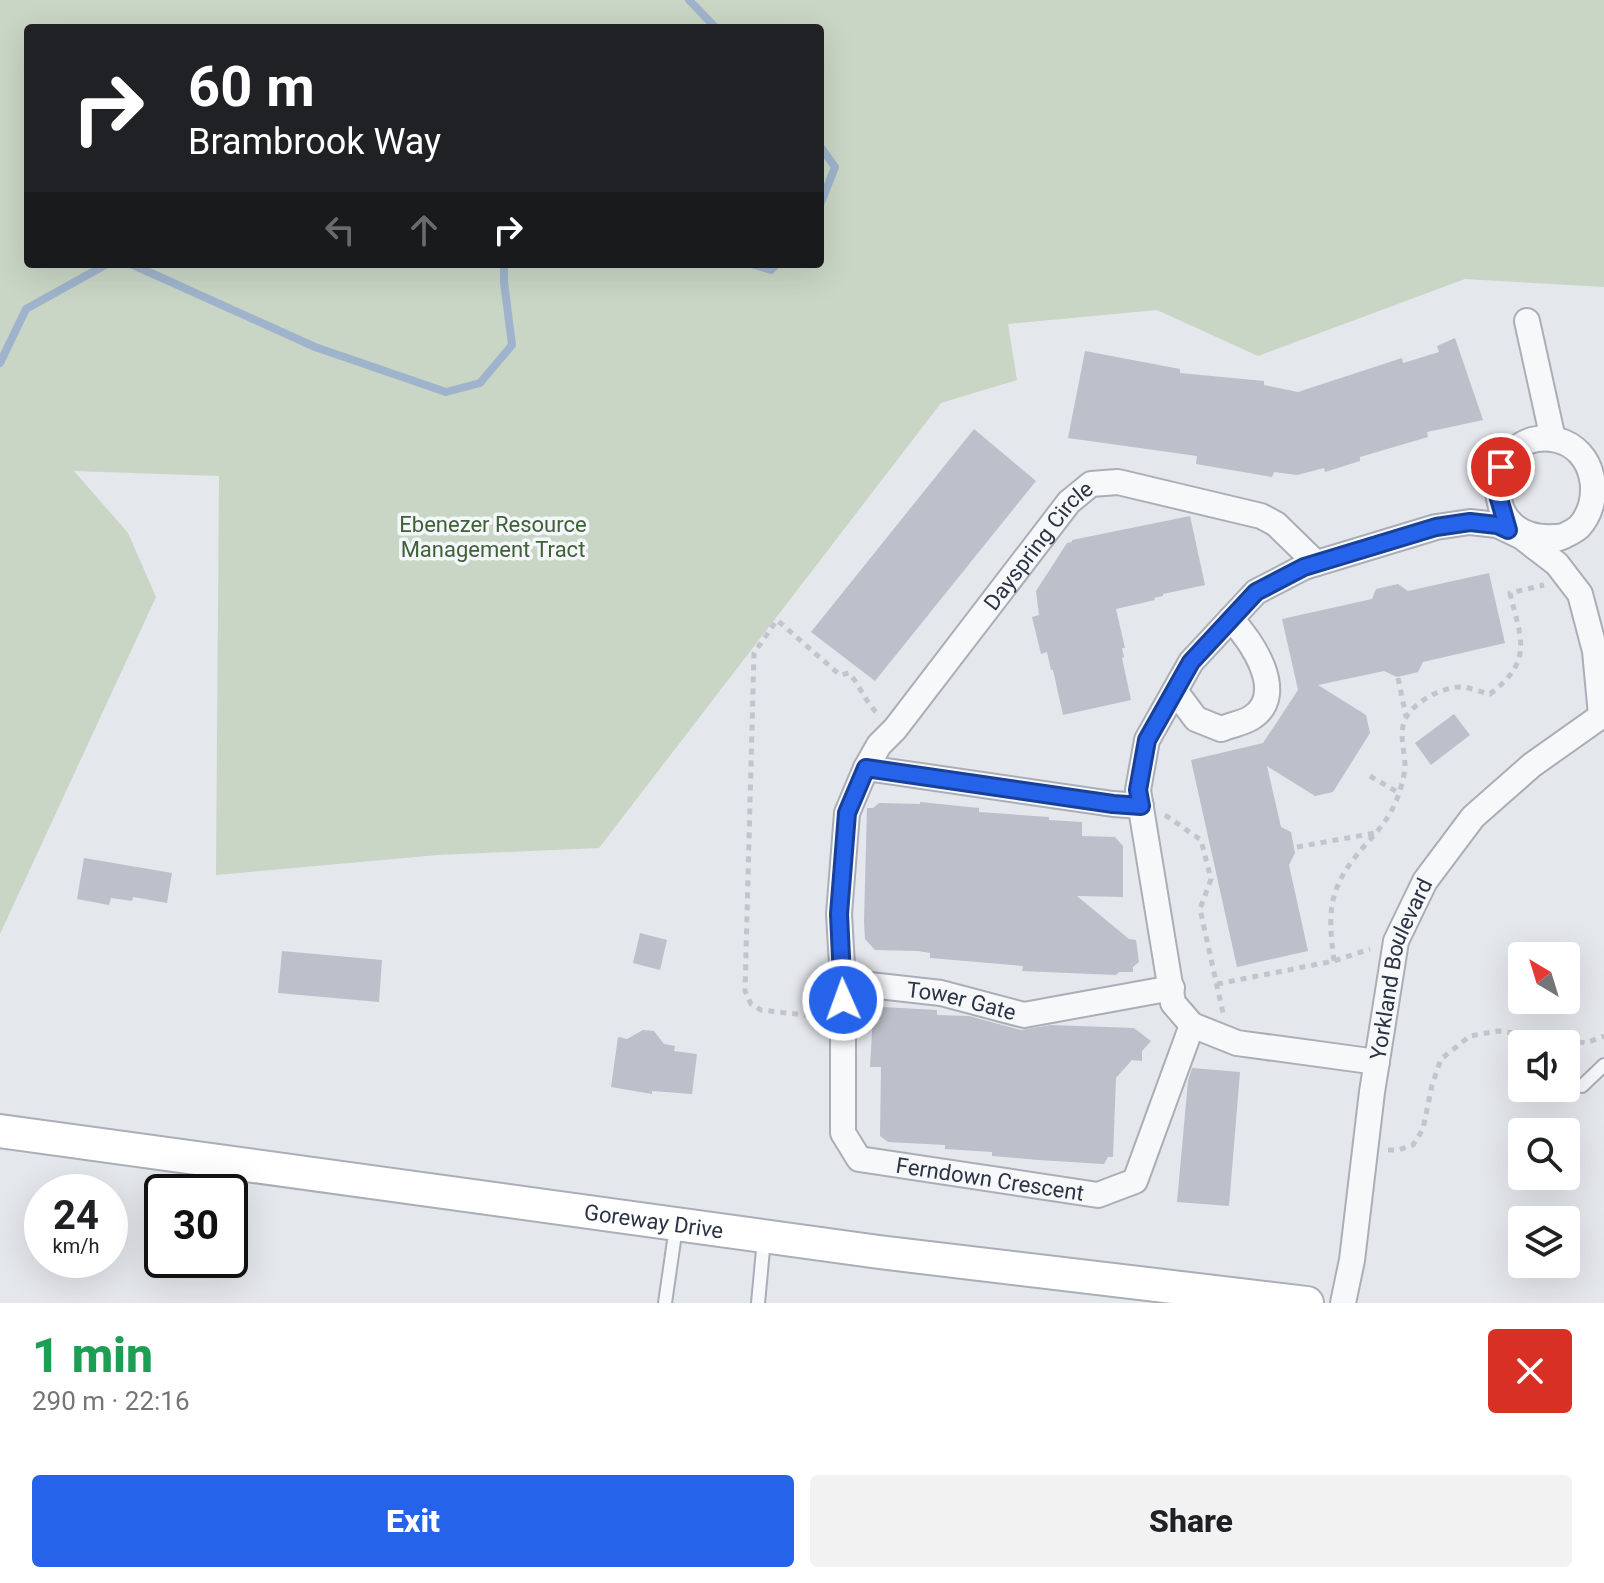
<!DOCTYPE html>
<html lang="en">
<head>
<meta charset="utf-8">
<style>
  body { margin:0; font-family:Roboto,sans-serif; background:#f2f2f2; color:#202124; height:100vh; display:flex; flex-direction:column; font-size:30px; white-space:nowrap }
  * { box-sizing:border-box; margin:0 }
  p { font-size:26px; color:#757577 }
  .icon { flex:none; width:44px; height:44px; fill:none; stroke:currentColor; stroke-width:2; stroke-linecap:round; stroke-linejoin:round }
  .map { position:relative; height:1303px; overflow:hidden }
  .drawer { display:flex; flex-direction:column; background:#fff; flex:1 }
  .drawer>* { flex:none }
  .banner { position:absolute; left:24px; top:24px; width:800px; height:244px; border-radius:8px; box-shadow:0 8px 32px #0002; background:#202124; color:#fff; overflow:hidden }
  .needle { width:52px; rotate:322deg }
  .controls { position:absolute; left:1508px; top:942px; display:grid; gap:16px }
  .controls a { display:grid; place-items:center; width:72px; height:72px; border-radius:8px; background:#fff; box-shadow:0 8px 32px #0002; font-size:40px }
  .speed { position:absolute; left:24px; top:1174px; display:flex; gap:16px; font-size:40px; font-weight:700; text-align:center }
  .speed>* { display:grid; place-content:center; width:104px; height:104px; border-radius:50%; background:#fff; box-shadow:0 8px 32px #0002; line-height:1 }
  .speed small { font-size:20px; font-weight:400 }
  .speed .limit { border:4px solid #111; border-radius:12px; background:#fff; color:#111 }
  .pin { position:absolute; display:grid; place-items:center; width:68px; height:68px; color:#fff; margin:-34px; border:4px solid #fff; border-radius:50%; box-shadow:0 2px 8px #0007 }
  .me { position:absolute; width:88px; margin:-44px; rotate:358deg; stroke-linejoin:round; filter:drop-shadow(0 0 6px #0008) }
  .turn { display:flex; align-items:center; gap:28px; height:168px; padding:0 32px; font-size:36px }
  .turn .icon { width:104px; height:104px; stroke-width:2.5 }
  .turn b { display:block; font-size:56px; line-height:68px }
  .lanes { display:flex; align-items:center; height:76px; padding:0 32px; background:#0003; justify-content:center; gap:40px; direction:ltr }
  .lanes .off { opacity:.35 }
  .round { display:grid; place-items:center; flex:none; width:84px; height:84px; border-radius:8px; background:#f2f2f2 }
  .overview { display:flex; align-items:center; justify-content:space-between; height:136px; padding:0 32px }
  h1 { font-size:48px; font-weight:800; line-height:60px; color:#1e9e55 }
  .button { display:flex; gap:16px; margin-top:auto; padding:16px 32px }
  .button a { flex:1; height:92px; border-radius:8px; background:#2563eb; color:#fff; font-size:32px; font-weight:800; line-height:92px; text-align:center }
  .button a+a { background:#f2f2f2; color:#202124 }
  .map>svg:first-child { display:block }
</style>
</head>
<body>
<div class="map">
<svg width="1604" height="1303" viewBox="0 0 1604 1303">
  <rect width="100%" height="100%" fill="#e4e7ec"/>
  <path fill="#c9d6c5" fill-rule="evenodd" d="M0 0H1604V287L1465 279 1258 356 1157 310 1008 324 1017 380 941 403 599 848 438 855 216 875 219 476 74 471 128 533 156 597 0 934ZM28 28H820V264H28Z"/>
  <g fill="none" stroke-linecap="round" stroke-linejoin="round">
    <path stroke="#9fb4cc" stroke-width="8" d="M689 0 716 28
      M820 146 835 167 820 205
      M131 264 315 347 446 392 480 383 512 345 504 282V264
      M752 264 771 270 777 264
      M0 363 26 309 107 264"/>
  </g>
  <path fill="#bbc0ca" d="M1455 338 1483 420 1427 432 1428 437 1360 457V461L1325 472 1324 468 1297 475 1274 472 1272 477 1196 464 1197 456 1068 438 1085 351 1180 369V373L1264 381V385L1298 392 1402 358 1403 363 1439 352 1437 346Z
    M974 429 1036 481 875 681 811 632Z
    M1190 516 1205 585 1163 594V596L1154 598 1155 600 1116 609 1125 648H1122L1124 657 1122 658 1131 700 1063 715 1053 670H1051L1047 652 1041 654 1032 617 1039 615 1036 591 1067 543 1072 542V540Z
    M1489 573 1505 643 1423 662 1418 672 1397 677 1384 671 1318 685 1366 715 1370 733 1333 792 1315 796 1267 766 1281 827 1291 832 1295 853 1289 865 1308 951 1237 967 1191 760 1263 743 1298 690 1282 619 1372 599 1376 589 1398 584 1408 591Z
    M1454 714 1470 735 1431 765 1415 743Z
    M920 802 979 808V812L1049 817V820L1082 822V836L1115 837 1123 846V897L1077 896 1129 939 1136 940 1139 962 1133 967V972H1119L1116 975 1022 971 1023 966 930 958V953L918 951 875 950 865 939 864 921 867 808H873L879 803 920 804Z
    M84 858 172 873 167 903 133 897 132 901 111 898 109 905 77 899Z
    M640 933 667 940 660 970 633 963Z
    M282 951 382 960 379 1002 278 993Z
    M882 1007 937 1010V1015L969 1016 1021 1030 1051 1025 1134 1028 1151 1041 1142 1051V1061L1132 1060 1116 1078 1113 1157H1108L1104 1164 1038 1160 992 1156V1152L945 1149V1145L888 1142 880 1136 881 1067H870L873 1015Z
    M643 1030 654 1031 664 1044 675 1046 674 1051 697 1054 692 1094 652 1091V1094L611 1087 618 1037 627 1039Z
    M1192 1068 1240 1072 1229 1206 1177 1202 1188 1081Z"/>
  <g fill="none" stroke-linecap="round" stroke-linejoin="round">
    <defs>
      <path id="lane" d="M1582 1086 1604 1065
        M665 1303 676 1227
        M758 1303 764 1239"/>
      <g id="street">
        <path d="M1527 321 1553 439"/>
        <path d="M1535 547C1549 541 1567 537 1579 527 1604 500 1595 449 1557 440 1486 423 1469 551 1564 536"/>
        <path d="M1175 691 1196 719 1221 729C1231 725 1243 723 1251 718 1289 695 1251 640 1231 619"/>
        <path id="s1" d="M866 768 879 745 895 729 1069 502 1091 484 1118 482 1261 516 1276 524 1316 563"/>
        <path id="s2" d="M1141 806 1113 804 866 768 847 813 839 914 843 982V1133L859 1159 1098 1195 1135 1181 1192 1025"/>
        <path id="s3" d="M843 982 941 993 1024 1015 1172 988"/>
        <path d="M1377 1062 1237 1043 1192 1025 1173 1003 1138 790 1147 740 1191 662 1256 592 1304 567 1436 527 1470 522 1497 525 1522 537 1557 564 1580 594 1595 651 1601 715"/>
        <path id="s4" d="M1343 1303 1352 1260 1372 1092 1396 941 1425 881 1473 817 1532 765 1604 714"/>
      </g>
      <g id="secondary">
        <path id="s5" d="M0 1131 879 1252 1307 1303"/>
      </g>
    </defs>
    <use href="#lane" stroke="#a9aeb7" stroke-width="16"/>
    <use href="#street" stroke="#a9aeb7" stroke-width="28"/>
    <use href="#secondary" stroke="#a9aeb7" stroke-width="36"/>
    <path stroke="#c2c5cb" stroke-width="5" stroke-dasharray="6 6" stroke-linecap="butt" d="M1398 678 1406 716
      M1370 776 1399 793
      M1165 815 1201 840 1211 879 1200 909 1223 1013
      M1297 847 1375 833
      M1334 961C1327 907 1329 886 1366 844 1380 829 1393 813 1399 793 1402 785 1405 773 1405 764 1404 747 1398 731 1407 716 1416 701 1443 687 1460 687 1469 687 1480 692 1490 694 1534 660 1521 640 1510 593L1544 585
      M1217 984 1334 961 1370 949
      M822 1017 761 1010 751 1004 745 991 754 653 777 620 840 675 849 673C861 687 865 702 879 715
      M1388 1150H1398L1413 1145 1423 1129 1432 1085 1441 1059 1470 1036 1498 1031 1586 1043 1604 1036"/>
    <use href="#lane" stroke="#f7f8fa" stroke-width="12"/>
    <use href="#street" stroke="#f7f8fa" stroke-width="24"/>
    <use href="#secondary" stroke="#fff" stroke-width="32"/>
  </g>
  <g fill="none" stroke-linecap="round" stroke-linejoin="round">
    <defs>
      <path id="route" d="M843 1000 839 914 847 813 866 768 1113 804 1141 806 1138 790 1147 740 1191 662 1256 592 1304 567 1436 527 1470 522 1497 525 1508 530 1496 488 1501 467"/>
    </defs>
    <use href="#route" stroke="#184099" stroke-width="20"/>
    <use href="#route" stroke="#2563eb" stroke-width="14"/>
  </g>
  <g text-anchor="middle" dominant-baseline="central" stroke-width="7" stroke-linejoin="round" paint-order="stroke">
    <g font-size="22" fill="#3f6138" stroke="#f4f6f9">
      <text x="493" y="524">Ebenezer Resource<tspan x="493" dy="25">Management Tract</tspan></text>
    </g>
    <g font-size="22" fill="#2b3445" stroke="#f4f6f9">
      <text stroke="none"><textPath href="#s1" startOffset="282">Dayspring Circle</textPath></text>
      <text stroke="none"><textPath href="#s4" startOffset="340">Yorkland Boulevard</textPath></text>
      <text stroke="none"><textPath href="#s3" startOffset="120">Tower Gate</textPath></text>
      <text stroke="none"><textPath href="#s2" startOffset="810">Ferndown Crescent</textPath></text>
      <text stroke="none"><textPath href="#s5" startOffset="660">Goreway Drive</textPath></text>
    </g>
  </g>
</svg>
<div class="controls">
<a><svg class="needle" viewBox="-14 -14 28 28"><path d="M0-13l5 13h-10z" fill="#e53935"/><path d="M0 13l5-13h-10z" fill="#757577"/></svg></a>
<a><svg class="icon" aria-label="sound" viewBox="0 0 24 24"><path d="M4 9h4l5-4v14l-5-4H4zM17 9q2 3 0 6"/></svg></a>
<a><svg class="icon" aria-label="search" viewBox="0 0 24 24"><circle cx="10" cy="10" r="6"/><path d="M15 15l6 6"/></svg></a>
<a><svg class="icon" aria-label="layers" viewBox="0 0 24 24"><path d="M12 4l9 5-9 5-9-5zM3 14l9 5 9-5"/></svg></a>
</div>
<div class="speed"><div>24<small>km/h</small></div><div class="limit">30</div></div>
<div class="pin" style="left:1501px;top:467px;background:#d93025"><svg class="icon" aria-label="arrive" viewBox="0 0 24 24"><path d="M6 21V4h12l-3 4 3 4H6"/></svg></div>
<svg class="me" style="left:843px;top:1000px" viewBox="-20 -20 40 40"><circle r="17" fill="#2563eb" stroke="#fff" stroke-width="3"/><path d="M0-11L8 9 0 5-8 9z" fill="#fff"/></svg>
<div class="banner">
<div class="turn"><svg class="icon" aria-label="right" viewBox="0 0 24 24"><path d="M7 20v-9h11M14 6l5 5-5 5"/></svg><div><b>60 m</b>Brambrook Way</div></div>
<div class="lanes"><svg class="icon off" aria-label="left" viewBox="0 0 24 24"><path d="M17 20v-9H6M10 6l-5 5 5 5"/></svg><svg class="icon off" aria-label="ahead" viewBox="0 0 24 24"><path d="M12 20V5M6 11l6-6 6 6"/></svg><svg class="icon" aria-label="right" viewBox="0 0 24 24"><path d="M7 20v-9h11M14 6l5 5-5 5"/></svg></div>
</div>
</div>
<section class="drawer">
<div class="overview"><div><h1>1 min</h1><p>290 m · 22:16</p></div><a class="round" style="background:#d93025;color:#fff"><svg class="icon" aria-label="close" viewBox="0 0 24 24"><path d="M6 6l12 12M18 6L6 18"/></svg></a></div>
<div class="button"><a>Exit</a><a>Share</a></div>
</section>
</body>
</html>
